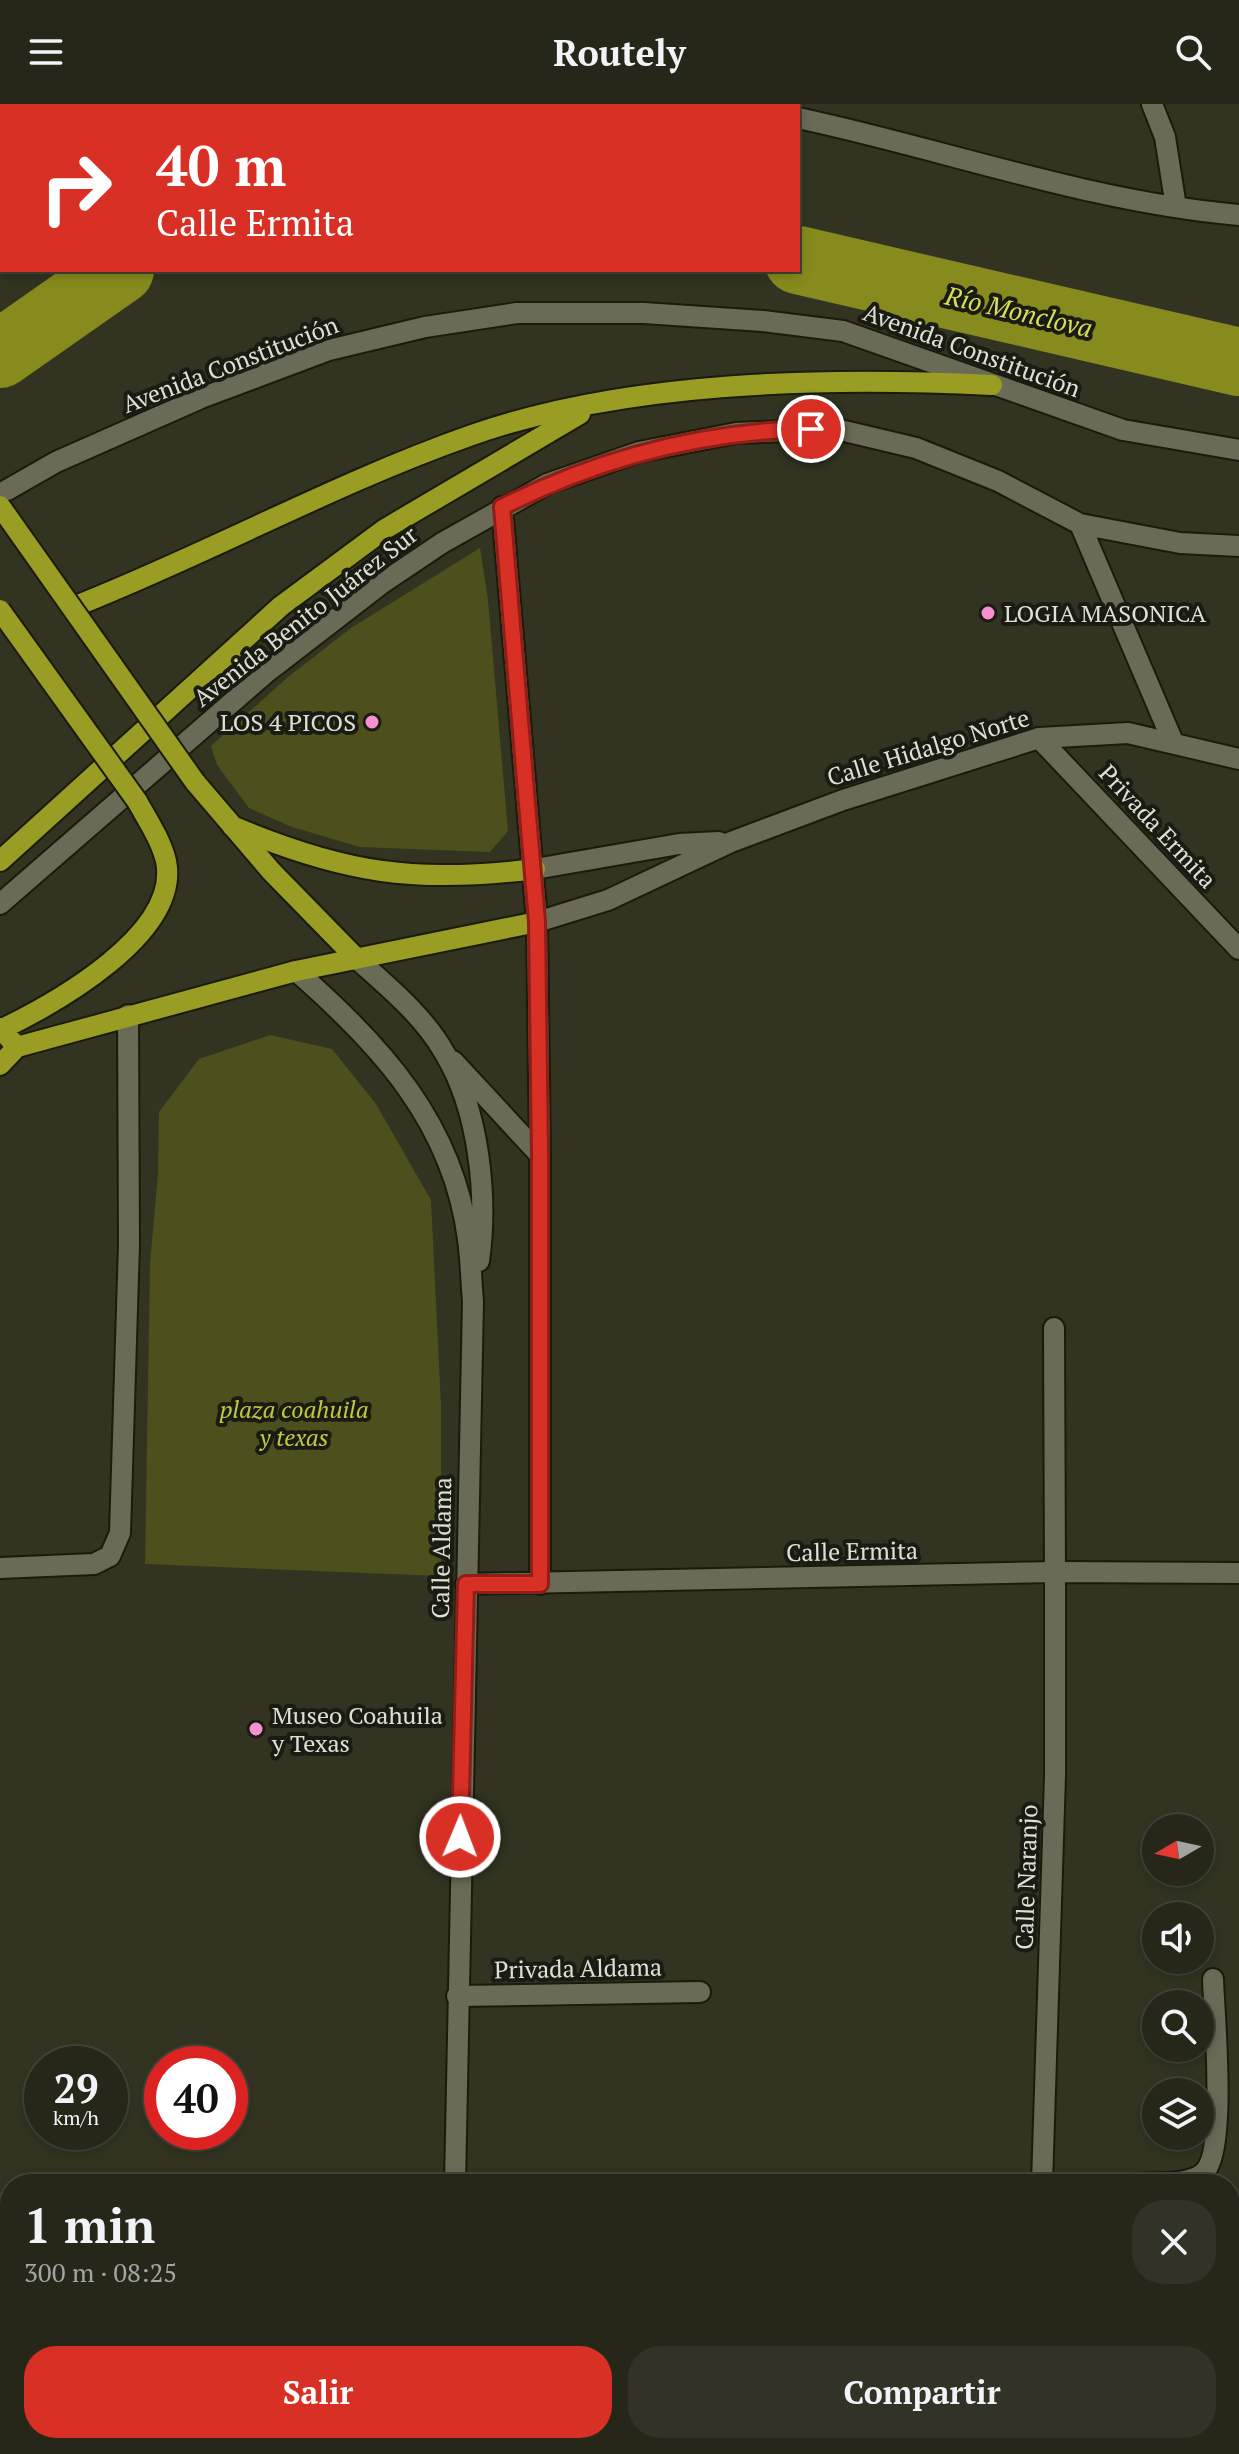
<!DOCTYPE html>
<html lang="es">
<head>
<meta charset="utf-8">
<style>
  body { margin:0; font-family:"PT Serif",serif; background:#323326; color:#f1f3f6; height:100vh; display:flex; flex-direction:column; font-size:30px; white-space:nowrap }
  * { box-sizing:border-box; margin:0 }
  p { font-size:26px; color:#a4a5a2 }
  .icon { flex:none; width:44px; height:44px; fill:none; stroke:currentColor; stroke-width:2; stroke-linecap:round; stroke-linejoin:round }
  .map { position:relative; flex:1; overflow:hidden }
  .side { position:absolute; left:0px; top:2070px; width:1240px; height:280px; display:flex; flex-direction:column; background:#262719; border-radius:32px 32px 0 0; box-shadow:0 4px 12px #0003,0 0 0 2px #424438 }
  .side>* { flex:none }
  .banner { position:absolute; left:0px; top:0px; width:800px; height:168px; box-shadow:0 4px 12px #0003,0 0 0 2px #424438; background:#d93025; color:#fff; overflow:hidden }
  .needle { width:52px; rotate:261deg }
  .tools { position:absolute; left:1142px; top:1710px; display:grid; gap:16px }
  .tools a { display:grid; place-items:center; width:72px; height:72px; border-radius:50%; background:#262719; box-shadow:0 4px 12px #0003,0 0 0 2px #424438; font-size:40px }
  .speed { position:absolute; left:24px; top:1942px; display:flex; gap:16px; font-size:40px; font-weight:700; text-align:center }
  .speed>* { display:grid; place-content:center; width:104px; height:104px; border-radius:50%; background:#262719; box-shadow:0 4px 12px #0003,0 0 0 2px #424438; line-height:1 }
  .speed small { font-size:20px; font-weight:400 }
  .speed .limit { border:12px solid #d22; background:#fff; color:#111 }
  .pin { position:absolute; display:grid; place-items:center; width:68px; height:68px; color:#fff; margin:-34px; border:4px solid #fff; border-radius:50%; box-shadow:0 2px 8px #0007 }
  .me { position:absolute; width:88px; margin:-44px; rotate:1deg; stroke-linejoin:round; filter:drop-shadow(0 0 6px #0008) }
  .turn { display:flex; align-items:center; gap:28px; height:168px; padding:0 24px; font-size:36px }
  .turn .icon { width:104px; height:104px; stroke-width:2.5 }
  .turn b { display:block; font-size:56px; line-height:68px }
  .round { display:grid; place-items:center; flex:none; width:84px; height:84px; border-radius:32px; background:#323326 }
  .headline { display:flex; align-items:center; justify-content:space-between; height:136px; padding:0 24px }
  h1 { font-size:48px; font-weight:700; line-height:60px }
  .cta { display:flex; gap:16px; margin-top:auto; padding:16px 24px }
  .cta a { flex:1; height:92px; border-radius:32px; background:#d93025; color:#fff; font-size:32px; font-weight:700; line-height:92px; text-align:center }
  .cta a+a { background:#323326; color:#f1f3f6 }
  header { display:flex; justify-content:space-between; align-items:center; height:104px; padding:0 24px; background:#262719; font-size:36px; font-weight:700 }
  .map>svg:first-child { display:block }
</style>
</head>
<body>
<header><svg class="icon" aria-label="menu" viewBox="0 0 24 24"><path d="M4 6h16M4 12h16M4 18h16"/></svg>Routely<svg class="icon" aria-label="search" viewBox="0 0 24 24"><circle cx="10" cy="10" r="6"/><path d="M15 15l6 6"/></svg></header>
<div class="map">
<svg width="1239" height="2350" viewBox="0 0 1239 2350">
  <rect width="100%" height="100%" fill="#323421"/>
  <path fill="#4d4f1c" d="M480 444 488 496 508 727 490 748 360 743 292 723 249 704 217 661 211 642 288 573 351 524Z
    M270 931 332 945 376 1000 431 1096 441 1302V1472L145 1460 150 1160 158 1070 159 1008 199 955Z"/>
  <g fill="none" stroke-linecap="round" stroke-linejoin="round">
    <path stroke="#878b1d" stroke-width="68" d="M798 156 1239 258
      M0 250 120 166"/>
    <defs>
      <path id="lane" d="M1054 1224 1055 1468"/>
      <path id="street" d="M1152 0 1165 33 1176 103
        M1039 634 1239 845
        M0 1464 94 1460 110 1452 120 1429 129 1140 128 911
        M457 1892 700 1888
        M1042 2080 1055 1672V1468
        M1134 2080C1154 2078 1186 2082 1202 2070 1228 2052 1214 1910 1213 1875
        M1230 2332 1239 2331
        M590 2340 704 2350
        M997 2350 1147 2340
        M1184 2350 1185 2340"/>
      <path id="secondary" d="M730 0 740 2
        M104 2 109 0
        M798 14C944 45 1089 98 1239 111
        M0 39 2 38
        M0 390 56 358 201 294 329 246 425 223 517 209H644L763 217 843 227 1123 326 1239 346
        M502 403 537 818 540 1051V1480
        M1080 420 1173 638
        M535 765 679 740 719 738
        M0 800 267 568 381 480 442 439 547 380 639 348 736 329 836 325 916 344 998 377 1080 420 1180 439 1239 442
        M537 818 608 796 731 738 843 696 1039 634 1128 629 1239 655
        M356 854C387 882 423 911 444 948 479 1005 488 1092 479 1157
        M296 867C380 940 453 1019 468 1135 471 1156 471 1177 473 1197L455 2080
        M453 957 540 1051
        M466 1480 1055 1468 1239 1469
        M453 2350V2340"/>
      <path id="primary" d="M73 503C208 450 335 379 472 331 628 276 828 273 992 281
        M195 678 271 767 356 854
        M232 722C343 769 415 780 535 765
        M0 757 281 502 385 425 580 310
        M0 924 17 943 296 867 537 818
        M0 926C54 900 181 830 166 757 161 736 147 715 137 697
        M0 961 17 943"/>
    </defs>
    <use href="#lane" stroke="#1a1b0a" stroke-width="24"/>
    <use href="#street" stroke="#1a1b0a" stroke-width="24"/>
    <use href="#secondary" stroke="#1a1b0a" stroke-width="24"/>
    <use href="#primary" stroke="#1a1b0a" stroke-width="24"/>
    <use href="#lane" stroke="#696b56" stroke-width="20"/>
    <use href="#street" stroke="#696b56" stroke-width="20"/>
    <use href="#secondary" stroke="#696b56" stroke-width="20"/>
    <use href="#primary" stroke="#999d24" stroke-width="20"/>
    <defs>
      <path id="primary-bridge" d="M0 402 195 678
        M0 506 137 697"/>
    </defs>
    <use href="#primary-bridge" stroke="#1a1b0a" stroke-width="24" stroke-linecap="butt"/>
    <use href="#primary-bridge" stroke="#999d24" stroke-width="20"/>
  </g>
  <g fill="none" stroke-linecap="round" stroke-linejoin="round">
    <defs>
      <path id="route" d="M460 1733 466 1480H540V1051L537 818 502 403C599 354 702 327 811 325"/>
    </defs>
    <use href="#route" stroke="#8d1f18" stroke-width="20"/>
    <use href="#route" stroke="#d93025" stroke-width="14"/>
  </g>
  <g fill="#f690d1" stroke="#1a1b12" stroke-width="3">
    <circle cx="988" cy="509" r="8"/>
    <circle cx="372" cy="618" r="8"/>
    <circle cx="256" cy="1625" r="8"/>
  </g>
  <g text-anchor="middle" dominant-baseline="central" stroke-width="8" stroke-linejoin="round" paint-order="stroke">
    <g font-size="24" fill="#dfe0d4" stroke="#1a1b12">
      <text transform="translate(972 246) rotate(20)">Avenida Constitución</text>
      <text transform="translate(230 260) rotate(-21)">Avenida Constitución</text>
      <text transform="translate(305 512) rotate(-38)">Avenida Benito Juárez Sur</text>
      <text transform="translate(928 643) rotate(-17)">Calle Hidalgo Norte</text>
      <text transform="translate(1158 722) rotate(47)">Privada Ermita</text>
      <text transform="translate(441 1444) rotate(-89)">Calle Aldama</text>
      <text transform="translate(852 1447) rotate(-1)">Calle Ermita</text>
      <text transform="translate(1026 1773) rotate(-88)">Calle Naranjo</text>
      <text transform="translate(578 1864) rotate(-1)">Privada Aldama</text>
    </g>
    <g font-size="24" fill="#dfe0d4" stroke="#1a1b12" text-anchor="start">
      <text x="1004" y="509">LOGIA MASONICA</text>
      <text x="356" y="618" text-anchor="end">LOS 4 PICOS</text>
      <text x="272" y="1611">Museo Coahuila<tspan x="272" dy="28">y Texas</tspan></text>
    </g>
    <g font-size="24" font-style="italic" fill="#c3c83e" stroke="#1a1b12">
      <text x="294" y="1305">plaza coahuila<tspan x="294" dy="28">y texas</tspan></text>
    </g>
    <g font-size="26" font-style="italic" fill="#d8de58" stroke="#1a1b12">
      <text transform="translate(1019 207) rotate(13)">Río Monclova</text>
    </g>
  </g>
</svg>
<div class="tools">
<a><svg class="needle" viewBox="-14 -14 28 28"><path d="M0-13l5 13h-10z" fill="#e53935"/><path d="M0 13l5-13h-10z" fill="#a4a5a2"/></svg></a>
<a><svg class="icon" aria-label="sound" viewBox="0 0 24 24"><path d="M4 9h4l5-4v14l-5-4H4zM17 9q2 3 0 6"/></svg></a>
<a><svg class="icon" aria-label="search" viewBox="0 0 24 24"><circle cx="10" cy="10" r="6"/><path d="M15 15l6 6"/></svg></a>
<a><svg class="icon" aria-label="layers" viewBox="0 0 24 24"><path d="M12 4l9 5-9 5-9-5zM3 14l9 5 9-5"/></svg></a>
</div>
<div class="speed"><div>29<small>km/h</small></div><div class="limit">40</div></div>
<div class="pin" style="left:811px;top:325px;background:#d93025"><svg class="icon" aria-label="arrive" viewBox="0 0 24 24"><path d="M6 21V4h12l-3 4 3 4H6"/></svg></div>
<svg class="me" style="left:460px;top:1733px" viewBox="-20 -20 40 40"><circle r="17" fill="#d93025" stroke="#fff" stroke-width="3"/><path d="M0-11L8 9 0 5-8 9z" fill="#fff"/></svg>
<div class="banner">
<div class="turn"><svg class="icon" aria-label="right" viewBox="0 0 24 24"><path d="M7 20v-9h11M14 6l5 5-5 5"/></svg><div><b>40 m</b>Calle Ermita</div></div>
</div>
<section class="side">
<div class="headline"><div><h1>1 min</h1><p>300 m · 08:25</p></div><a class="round"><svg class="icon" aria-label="close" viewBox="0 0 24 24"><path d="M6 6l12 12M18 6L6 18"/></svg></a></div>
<div class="cta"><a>Salir</a><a>Compartir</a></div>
</section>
</div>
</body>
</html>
